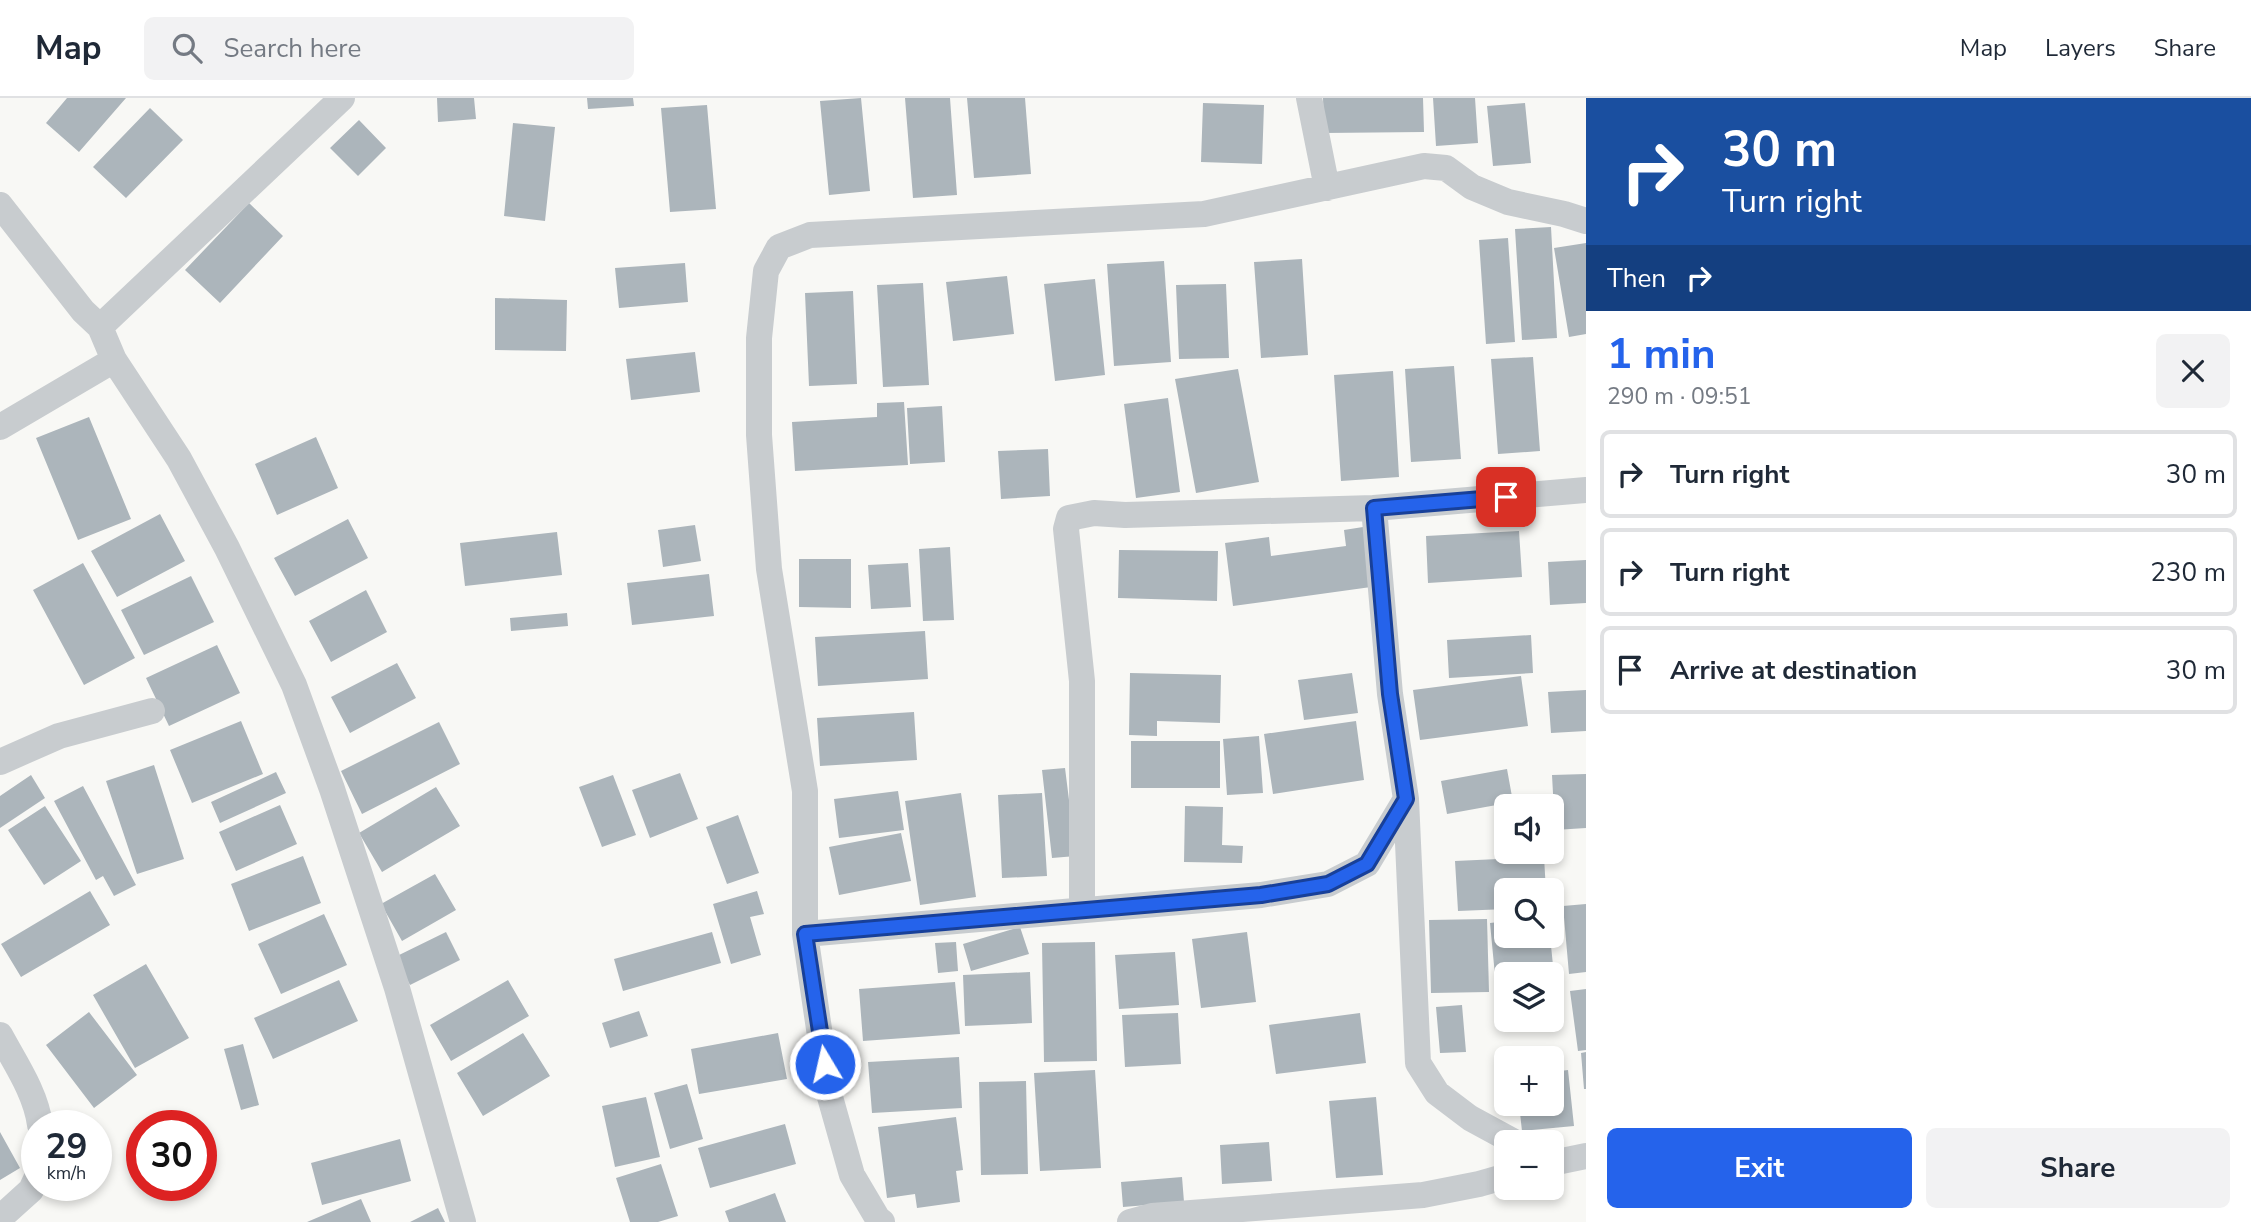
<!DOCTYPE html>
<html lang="en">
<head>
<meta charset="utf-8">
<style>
  body { margin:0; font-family:"Nunito Sans",sans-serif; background:#f2f2f3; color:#1f2937; height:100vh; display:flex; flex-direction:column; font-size:26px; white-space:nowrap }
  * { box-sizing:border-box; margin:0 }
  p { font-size:23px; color:#747a83 }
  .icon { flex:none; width:38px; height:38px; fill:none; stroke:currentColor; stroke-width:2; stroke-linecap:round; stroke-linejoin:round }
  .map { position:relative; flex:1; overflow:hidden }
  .drawer { display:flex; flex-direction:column; background:#fff; width:665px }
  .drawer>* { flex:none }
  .hud { background:#1a4fa0; color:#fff; overflow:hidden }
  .tools { position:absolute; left:1494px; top:696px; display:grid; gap:14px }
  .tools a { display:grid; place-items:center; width:70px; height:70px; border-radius:10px; background:#fff; box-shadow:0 4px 10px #0003; font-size:35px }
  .speed { position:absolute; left:21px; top:1012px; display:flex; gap:14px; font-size:35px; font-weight:700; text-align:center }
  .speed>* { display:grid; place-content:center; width:91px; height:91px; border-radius:50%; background:#fff; box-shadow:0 4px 10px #0003; line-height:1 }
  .speed small { font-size:18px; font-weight:400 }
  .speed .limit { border:10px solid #d22; background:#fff; color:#111 }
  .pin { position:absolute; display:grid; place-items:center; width:60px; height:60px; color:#fff; margin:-30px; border-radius:14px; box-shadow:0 4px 10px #0006 }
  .me { position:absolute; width:77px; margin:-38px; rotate:351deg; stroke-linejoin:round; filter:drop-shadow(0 0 5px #0008) }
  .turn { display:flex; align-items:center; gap:24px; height:147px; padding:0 21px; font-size:32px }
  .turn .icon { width:91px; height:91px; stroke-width:2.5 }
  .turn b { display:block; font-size:49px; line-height:60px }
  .then { display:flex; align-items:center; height:66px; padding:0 21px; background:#0003; gap:14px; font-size:26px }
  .round { display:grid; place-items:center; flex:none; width:74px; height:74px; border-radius:10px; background:#f2f2f3 }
  .headline { display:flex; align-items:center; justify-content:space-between; height:119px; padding:0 21px }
  h1 { font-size:42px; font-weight:700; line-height:52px; color:#2563eb }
  .button { display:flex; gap:14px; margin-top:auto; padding:14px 21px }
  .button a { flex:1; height:80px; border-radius:10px; background:#2563eb; color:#fff; font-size:28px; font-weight:700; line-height:80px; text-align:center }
  .button a+a { background:#f2f2f3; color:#1f2937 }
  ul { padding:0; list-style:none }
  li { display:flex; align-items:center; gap:21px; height:88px; margin:0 14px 10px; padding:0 7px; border:4px solid #e0e1e3; border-radius:10px }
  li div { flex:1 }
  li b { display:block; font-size:26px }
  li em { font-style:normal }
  header { display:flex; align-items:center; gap:42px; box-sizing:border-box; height:98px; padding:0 35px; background:#fff; border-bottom:2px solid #e0e1e3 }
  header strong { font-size:33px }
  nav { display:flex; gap:38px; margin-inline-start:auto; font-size:24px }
  .search { width:490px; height:63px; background:#f2f2f3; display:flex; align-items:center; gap:18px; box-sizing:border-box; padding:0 24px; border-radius:10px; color:#747a83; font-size:26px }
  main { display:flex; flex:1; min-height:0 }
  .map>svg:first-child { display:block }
</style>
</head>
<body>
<header>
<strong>Map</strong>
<div class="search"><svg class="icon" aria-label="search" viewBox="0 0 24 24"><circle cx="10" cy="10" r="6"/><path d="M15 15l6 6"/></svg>Search here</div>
<nav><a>Map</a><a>Layers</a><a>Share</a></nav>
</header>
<main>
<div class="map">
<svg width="1586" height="1124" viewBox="0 0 1586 1124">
  <rect width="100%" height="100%" fill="#f8f8f5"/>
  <path fill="#acb5bb" d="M67 0H126L79 54 46 25Z
    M437 0H474L476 21 438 24Z
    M587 0H633L634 8 588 11Z
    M861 0 870 93 829 97 820 3Z
    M905 0H950L957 97 913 100Z
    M967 0H1025L1031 76 974 80Z
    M1323 0H1423L1424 34 1324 35Z
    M1433 0H1475L1478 45 1436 48Z
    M1203 5 1264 7 1262 66 1201 64Z
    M1525 5 1531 65 1493 68 1487 8Z
    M707 7 716 111 670 114 661 10Z
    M150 10 183 42 126 100 93 69Z
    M359 22 386 50 358 78 330 50Z
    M513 25 555 29 545 123 504 118Z
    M249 105 283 138 220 205 185 172Z
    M1551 129 1557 240 1522 242 1515 131Z
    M1508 140 1515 244 1486 246 1479 142Z
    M1586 145V236L1569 239 1554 150Z
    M1302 161 1308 257 1261 260 1254 164Z
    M1164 163 1171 264 1114 268 1107 166Z
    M685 165 688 204 619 210 615 170Z
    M1007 178 1014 236 953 243 946 184Z
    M1095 181 1105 277 1055 283 1044 186Z
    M923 185 929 287 883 289 877 187Z
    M1226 186 1229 260 1179 261 1176 187Z
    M853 193 857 286 809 288 805 195Z
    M495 200 567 202 566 253 495 252Z
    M695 254 700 294 631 302 626 261Z
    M1533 259 1540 353 1498 356 1491 261Z
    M1454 268 1461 361 1411 364 1405 271Z
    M1238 271 1259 384 1196 395 1175 281Z
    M1393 273 1399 379 1341 383 1334 277Z
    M1168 300 1180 394 1136 400 1124 306Z
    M904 304 908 367 795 373 792 324 877 319V305Z
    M942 308 945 364 910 366 907 310Z
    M89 319 131 421 78 442 36 340Z
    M316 339 338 390 277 417 255 366Z
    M1048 351 1050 398 1001 401 998 353Z
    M160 416 185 463 117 499 91 453Z
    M348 421 368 460 295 498 274 460Z
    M695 427 701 463 663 469 658 432Z
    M1363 429 1371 489 1233 508 1225 445 1269 439 1271 458 1346 448 1344 432Z
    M1519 433 1522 479 1428 485 1426 438Z
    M557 434 562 477 465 488 460 445Z
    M950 449 954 522 923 523 919 451Z
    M1119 452 1218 453 1217 503 1118 500Z
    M799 461H851V510L799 509Z
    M1586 462V505L1550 507 1548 464Z
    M83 465 135 560 84 587 33 492Z
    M908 465 911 509 871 511 868 467Z
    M709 476 714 518 632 527 627 485Z
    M191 478 214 524 144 557 121 512Z
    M366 492 387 534 331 564 309 523Z
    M567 515 568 528 511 533 510 520Z
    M925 533 928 581 818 588 815 539Z
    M1531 537 1533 575 1449 580 1447 542Z
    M217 547 240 595 169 628 146 580Z
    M397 565 416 600 350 635 331 599Z
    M1130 575 1221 577 1220 625 1157 623V638L1129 637Z
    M1352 575 1358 615 1304 622 1298 582Z
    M1521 578 1528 628 1420 642 1413 592Z
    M1586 592V633L1551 635 1548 594Z
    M914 614 917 662 820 668 817 620Z
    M241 623 263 676 192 705 170 652Z
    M1356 623 1364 682 1273 696 1264 636Z
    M439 624 460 666 362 716 341 673Z
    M1259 638 1263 695 1227 697 1223 641Z
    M1131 643H1220V690H1131Z
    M154 667 184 761 137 776 106 683Z
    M1065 670 1076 758 1052 760 1042 672Z
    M1507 671 1513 704 1447 716 1441 683Z
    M276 674 286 695 220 725 211 704Z
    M680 675 698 721 650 740 632 692Z
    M1586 676V730L1555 732 1552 677Z
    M31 677 45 700 0 730V698Z
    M613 677 636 737 602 749 579 689Z
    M83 688 136 787 114 798 103 778 96 782 54 703Z
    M436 689 460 728 382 774 359 735Z
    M898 693 904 732 839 740 834 701Z
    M961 695 976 799 920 807 905 703Z
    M1042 695 1047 778 1002 780 998 697Z
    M280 707 297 746 236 773 219 734Z
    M45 708 81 763 44 787 8 732Z
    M1185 708 1223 709 1222 747 1243 748 1242 765 1184 764Z
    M738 717 759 775 727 786 706 729Z
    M901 735 911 783 839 797 829 749Z
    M303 758 321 805 249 833 231 786Z
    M1544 759 1546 793H1507V811L1458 813 1455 763Z
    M435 776 456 812 402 843 381 806Z
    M90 793 110 827 21 879 1 846Z
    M757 793 764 816 750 819 761 857 731 866 713 806Z
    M1586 806V874L1569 876 1563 808Z
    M324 816 347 867 281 896 258 846Z
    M1487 821 1489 894 1431 895 1429 822Z
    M1507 823V838H1550L1554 877H1507V887L1496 888 1490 825Z
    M1020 829 1029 856 971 873 963 846Z
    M446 834 460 862 410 887 395 859Z
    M712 834 721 865 623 893 614 861Z
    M1247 834 1256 904 1201 910 1192 841Z
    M956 844 958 873 938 875 935 845Z
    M1095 844 1097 963 1044 964 1042 845Z
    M1175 854 1179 907 1119 911 1115 857Z
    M146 866 189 940 135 970 93 897Z
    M1030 874 1032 925 965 928 963 877Z
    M339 882 358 923 273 961 254 920Z
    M508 882 529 918 451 963 430 927Z
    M955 884 960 936 863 943 859 891Z
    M1586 891V952L1578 953 1570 893Z
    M1462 907 1466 954 1440 955 1436 909Z
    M639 913 648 938 610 950 602 925Z
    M89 914 137 977 94 1010 46 947Z
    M1178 915 1181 966 1125 969 1122 917Z
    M1360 915 1366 965 1276 976 1269 927Z
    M523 935 550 978 483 1018 457 975Z
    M778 935 787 981 699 996 691 951Z
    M243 946 259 1007 241 1012 224 951Z
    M1586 954V991H1584L1581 955Z
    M959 959 962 1010 872 1015 868 964Z
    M1095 972 1101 1070 1040 1073 1034 975Z
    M1568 972 1574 1028 1522 1033 1519 1006H1552V974Z
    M1026 983 1028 1076 981 1077 979 984Z
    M687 986 703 1041 670 1051 654 995Z
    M646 999 660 1059 615 1069 602 1008Z
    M1376 999 1383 1077 1336 1080 1329 1003Z
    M956 1019 963 1072 956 1073 960 1104 917 1110 915 1096 887 1100 878 1029Z
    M785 1026 796 1066 710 1090 698 1050Z
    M0 1034 20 1070 0 1082Z
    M400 1041 411 1083 322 1107 311 1065Z
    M1269 1044 1272 1083 1222 1086 1220 1047Z
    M661 1066 678 1118 658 1124H630L616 1080Z
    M1182 1079 1184 1104 1123 1109 1121 1084Z
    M775 1095 786 1124H729L725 1113Z
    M361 1101 371 1124H307Z
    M438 1110 445 1124H410Z"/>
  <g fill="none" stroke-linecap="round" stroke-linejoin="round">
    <path stroke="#c8cccf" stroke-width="26" d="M1309 0 1327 90
      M0 107 83 213 100 229 114 262 179 361 227 450 294 587 332 691 397 890 463 1124
      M100 229 342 0
      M0 329 114 262
      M1374 410 1390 596 1406 701 1418 965 1437 995 1470 1020 1516 1045
      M0 664 59 638 152 613
      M1082 812V583L1066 431 1069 420 1094 415 1125 417 1374 410 1586 392
      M805 836 1261 797 1328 786 1367 766 1406 701
      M0 937C15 965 36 995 40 1027
      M1552 1065 1586 1058
      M0 1120 31 1092 37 1079
      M882 1124 878 1121 852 1077 828 992 805 836V693L769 471 759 337V240L766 173 779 149 810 137 1204 116 1424 68 1446 70 1472 89 1508 104 1564 116 1586 123
      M1130 1124 1152 1118 1423 1097 1479 1086 1507 1078"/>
  </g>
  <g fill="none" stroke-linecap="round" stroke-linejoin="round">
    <defs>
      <path id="route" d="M825 966 805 836 1261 797 1328 786 1367 766 1406 701 1390 596 1374 410 1506 399"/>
    </defs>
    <use href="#route" stroke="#184099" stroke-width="18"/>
    <use href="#route" stroke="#2563eb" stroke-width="12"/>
  </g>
</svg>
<div class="tools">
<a><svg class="icon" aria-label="sound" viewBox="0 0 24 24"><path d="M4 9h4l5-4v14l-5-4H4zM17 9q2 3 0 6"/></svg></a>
<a><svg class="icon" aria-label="search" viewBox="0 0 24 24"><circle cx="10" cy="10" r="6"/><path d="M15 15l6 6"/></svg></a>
<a><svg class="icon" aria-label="layers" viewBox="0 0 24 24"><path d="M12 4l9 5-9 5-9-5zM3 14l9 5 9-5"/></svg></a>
<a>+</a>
<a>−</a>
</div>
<div class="speed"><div>29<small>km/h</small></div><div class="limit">30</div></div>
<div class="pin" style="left:1506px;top:399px;background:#d93025"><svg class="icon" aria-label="arrive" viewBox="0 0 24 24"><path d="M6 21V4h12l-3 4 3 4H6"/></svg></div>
<svg class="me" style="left:825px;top:966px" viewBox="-20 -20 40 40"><circle r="17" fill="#2563eb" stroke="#fff" stroke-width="3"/><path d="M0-11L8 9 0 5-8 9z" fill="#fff"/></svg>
</div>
<section class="drawer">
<div class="hud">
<div class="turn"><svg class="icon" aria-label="right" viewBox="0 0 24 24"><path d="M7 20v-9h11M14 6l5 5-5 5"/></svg><div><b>30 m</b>Turn right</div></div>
<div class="then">Then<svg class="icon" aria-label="right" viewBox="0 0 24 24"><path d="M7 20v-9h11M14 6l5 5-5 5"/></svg></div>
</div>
<div class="headline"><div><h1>1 min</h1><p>290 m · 09:51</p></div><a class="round"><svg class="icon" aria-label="close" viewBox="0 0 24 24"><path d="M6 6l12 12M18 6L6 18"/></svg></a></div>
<ul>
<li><svg class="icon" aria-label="right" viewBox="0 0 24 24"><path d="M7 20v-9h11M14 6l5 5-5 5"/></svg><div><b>Turn right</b></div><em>30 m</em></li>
<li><svg class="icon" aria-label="right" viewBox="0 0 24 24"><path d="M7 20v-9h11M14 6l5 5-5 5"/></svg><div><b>Turn right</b></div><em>230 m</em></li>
<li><svg class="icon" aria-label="arrive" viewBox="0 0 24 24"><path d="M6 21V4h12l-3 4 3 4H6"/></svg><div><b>Arrive at destination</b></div><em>30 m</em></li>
</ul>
<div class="button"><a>Exit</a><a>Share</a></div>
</section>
</main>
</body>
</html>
